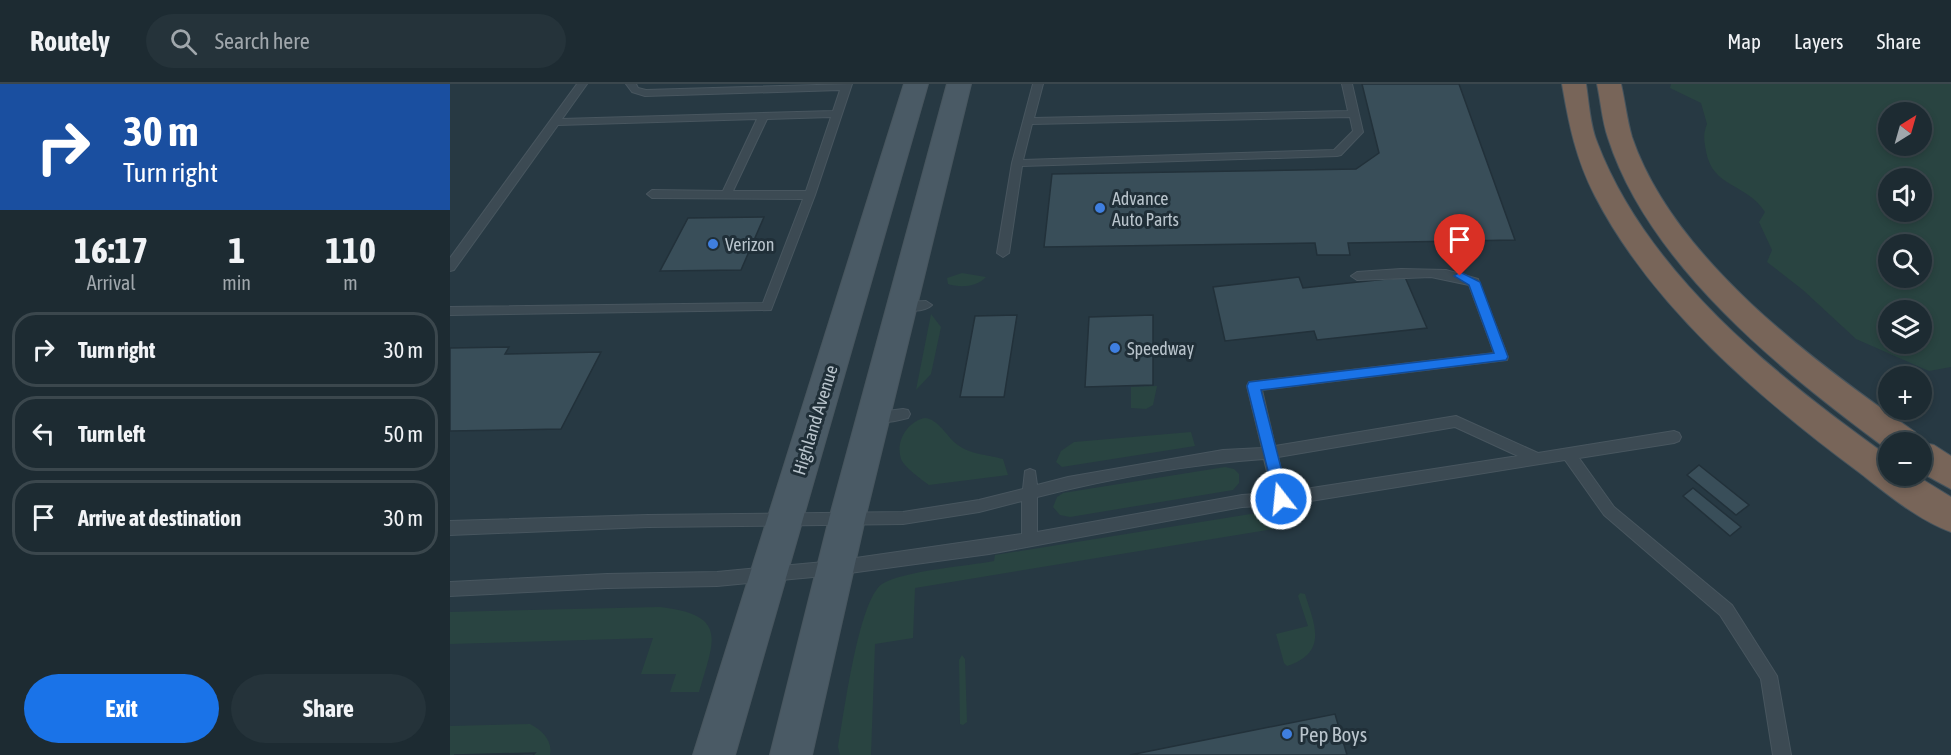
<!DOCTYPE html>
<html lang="en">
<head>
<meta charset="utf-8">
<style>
  body { margin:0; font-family:"Asap Condensed",sans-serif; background:#25333a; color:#f1f3f6; height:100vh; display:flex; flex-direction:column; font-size:22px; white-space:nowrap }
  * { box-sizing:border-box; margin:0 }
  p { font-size:20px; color:#a0a7ac }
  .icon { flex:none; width:33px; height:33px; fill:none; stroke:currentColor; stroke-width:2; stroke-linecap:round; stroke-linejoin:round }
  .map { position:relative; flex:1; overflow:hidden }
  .side { display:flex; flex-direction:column; background:#1d2b32; width:450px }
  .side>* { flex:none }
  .guide { background:#1a4fa0; color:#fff; overflow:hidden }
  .needle { width:39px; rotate:37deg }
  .buttons { position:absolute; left:1428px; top:18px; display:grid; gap:12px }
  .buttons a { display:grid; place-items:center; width:54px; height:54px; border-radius:50%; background:#1d2b32; box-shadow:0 3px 9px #0003,0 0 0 2px #3b474d; font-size:30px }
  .pin { position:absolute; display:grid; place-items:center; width:51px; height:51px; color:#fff; margin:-62px -26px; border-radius:50% 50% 50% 0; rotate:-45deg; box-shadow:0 0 6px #0007 }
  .pin .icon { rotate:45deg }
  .me { position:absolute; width:66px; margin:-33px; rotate:344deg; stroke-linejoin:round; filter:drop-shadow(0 0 4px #0008) }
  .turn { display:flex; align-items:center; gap:21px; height:126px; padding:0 24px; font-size:27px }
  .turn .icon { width:78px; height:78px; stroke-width:2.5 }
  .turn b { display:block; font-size:42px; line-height:51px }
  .eta { display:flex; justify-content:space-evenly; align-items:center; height:102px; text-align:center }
  .eta b { font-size:36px; font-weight:700; line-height:42px }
  .primary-button { display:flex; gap:12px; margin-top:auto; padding:12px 24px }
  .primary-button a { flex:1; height:69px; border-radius:36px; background:#1a73e8; color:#fff; font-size:24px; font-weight:700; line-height:69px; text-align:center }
  .primary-button a+a { background:#25333a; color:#f1f3f6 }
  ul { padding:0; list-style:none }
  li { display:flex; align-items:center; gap:18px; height:75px; margin:0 12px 9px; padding:0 12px; border:3px solid #3b474d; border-radius:24px }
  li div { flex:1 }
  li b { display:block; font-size:22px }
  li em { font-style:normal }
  header { display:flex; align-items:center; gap:36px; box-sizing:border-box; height:84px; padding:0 30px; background:#1d2b32; border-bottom:2px solid #3b474d }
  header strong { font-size:28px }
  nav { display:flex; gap:33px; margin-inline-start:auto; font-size:21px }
  .search { width:420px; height:54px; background:#25333a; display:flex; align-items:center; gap:15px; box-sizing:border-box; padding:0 21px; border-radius:33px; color:#a0a7ac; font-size:22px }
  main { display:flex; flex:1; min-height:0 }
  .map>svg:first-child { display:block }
</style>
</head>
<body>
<header>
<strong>Routely</strong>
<div class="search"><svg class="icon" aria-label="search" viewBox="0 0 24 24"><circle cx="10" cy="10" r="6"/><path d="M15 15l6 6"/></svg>Search here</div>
<nav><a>Map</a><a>Layers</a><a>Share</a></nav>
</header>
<main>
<section class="side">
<div class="guide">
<div class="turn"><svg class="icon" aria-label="right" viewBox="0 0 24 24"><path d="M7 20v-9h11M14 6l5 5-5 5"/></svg><div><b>30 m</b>Turn right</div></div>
</div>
<div class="eta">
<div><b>16:17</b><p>Arrival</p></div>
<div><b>1</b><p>min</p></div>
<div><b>110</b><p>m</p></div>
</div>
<ul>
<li><svg class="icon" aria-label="right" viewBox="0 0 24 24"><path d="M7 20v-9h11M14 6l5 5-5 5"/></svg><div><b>Turn right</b></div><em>30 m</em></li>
<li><svg class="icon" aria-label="left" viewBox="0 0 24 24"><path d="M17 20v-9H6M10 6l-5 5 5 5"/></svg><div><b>Turn left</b></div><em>50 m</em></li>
<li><svg class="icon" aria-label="arrive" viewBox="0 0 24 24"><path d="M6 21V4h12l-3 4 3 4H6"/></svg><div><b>Arrive at destination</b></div><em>30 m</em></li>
</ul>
<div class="primary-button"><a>Exit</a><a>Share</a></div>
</section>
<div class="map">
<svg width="1501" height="671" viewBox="0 0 1501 671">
  <rect width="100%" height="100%" fill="#273943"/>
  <path fill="#294441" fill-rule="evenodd" d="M1221 0H1501V283L1479 287 1406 255 1353 206 1317 178 1322 166 1309 138 1315 128C1297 99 1262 104 1256 67 1254 56 1253 50 1257 40L1251 19 1220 4ZM1438 28H1472V62H1438ZM1438 94H1472V128H1438ZM1438 160H1472V194H1438ZM1438 226H1472V260H1438Z
    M512 189 536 193C527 203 510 204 498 200L497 194Z
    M481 230 491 243 481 290 466 306Z
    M707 302 703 321 696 325 681 324V303Z
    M475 334C487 335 495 349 504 358 519 371 535 370 553 375L558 391 479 401C471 395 455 384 451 375 445 357 458 337 475 334Z
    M741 348 745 362 612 383 606 378 611 367 624 358Z
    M775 383 784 385 789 390V399L783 406 620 433 610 431 603 423 607 413 613 409Z
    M813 428 823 430 835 443 465 504 463 554 425 560 421 671H390L388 663C394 631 408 517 432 500 452 487 518 482 544 477L545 471Z
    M850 509 855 510C865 542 878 568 837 582L834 579 826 550 858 542 848 512Z
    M210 523C279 531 264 556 249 608H220L226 590H191L203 554 0 560V528Z
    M512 571 515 575 517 638 513 641 510 640 509 576Z
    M80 640C92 646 103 657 100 671H83L84 669 0 671V642Z"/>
  <path fill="#394e59" stroke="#22313a" stroke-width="1.5" d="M912 0H1009L1065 156 898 159 900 171H867L865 159 594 163 602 90 906 85 929 69Z
    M314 133 291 186 210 187 238 134Z
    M849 193 853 204 955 193 977 244 867 256 864 247 775 257 763 203Z
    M567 231 554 313H510L525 232Z
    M703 231V301L635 303 639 233Z
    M59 263 55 270 151 268 111 345 0 347V264Z
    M1249 381 1299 421 1286 431 1237 391Z
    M1243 404 1291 443 1280 452 1233 412Z
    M885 630 897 671H680Z
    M85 669 83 671H4Z"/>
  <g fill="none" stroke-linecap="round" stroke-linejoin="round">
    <defs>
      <path id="service" d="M127 0H137L112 35 383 27 390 6 195 12 182 8 176 0H186L188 4 196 6 402 0 365 111 321 226 0 231V223L313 219 353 115 202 114 197 110 202 106 273 107 307 35 108 41 4 186 0 187V174ZM381 33 356 107H283L317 35Z
        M583 0H593L584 34 898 27 892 0H902L913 48 891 71 887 72 572 82 559 169 553 173 547 169 562 79ZM900 33 903 47 884 66 573 76 582 40Z
        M951 185 996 186 1028 195 1058 273 1057 276 812 306 825 362 1006 332 1088 369 1224 347 1229 349 1231 353 1229 357 1224 359 1129 374 1164 423 1282 521 1327 592 1341 671H1323L1311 595 1270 531 1154 431 1115 376 842 420 847 430 845 435C834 438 832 430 827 421L792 423 539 470 385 491 267 502 157 504 0 512V498L157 490 267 488 385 477 572 450V417L529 428 453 440 198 443 0 451V437L198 431 453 428 529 416 573 405 575 387 580 385 585 387 587 401 618 393 773 366 812 364 797 302 799 298 1044 269 1019 201 981 193 907 196 901 192 907 188ZM1005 343 1068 372 836 408 828 373ZM814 375 822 409 792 411 587 448V413C658 395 741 380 814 375Z
        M476 217 482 221C475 228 454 229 447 222L453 218Z
        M453 325 458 326 460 330 458 334C447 337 432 340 421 337L419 333 421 329Z"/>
      <path id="secondary" d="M454 0H478L285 671H243Z
        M497 0H521L415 435 362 671H320L379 435Z"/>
      <path id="motorway" d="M1112 0H1136C1139 19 1140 41 1147 58 1197 190 1327 293 1438 372V392H1467L1501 413V448C1468 436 1437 410 1410 389 1312 316 1202 223 1145 112 1126 75 1119 41 1112 0Z
        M1147 0H1171C1175 17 1177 36 1182 53 1223 174 1364 278 1465 348L1470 358 1484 361 1501 372V405L1472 389V358H1438V366C1334 289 1199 182 1158 54 1152 37 1151 18 1147 0Z"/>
    </defs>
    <use href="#service" stroke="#48565f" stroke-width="2"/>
    <use href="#secondary" stroke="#48565f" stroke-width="2"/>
    <use href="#motorway" stroke="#46545d" stroke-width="2"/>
    <use href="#service" fill="#3c4a53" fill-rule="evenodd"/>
    <use href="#secondary" fill="#4a5a65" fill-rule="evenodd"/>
    <use href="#motorway" fill="#786559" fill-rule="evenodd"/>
  </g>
  <path fill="#1a73e8" stroke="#114b97" stroke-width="1.5" d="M1010 188 1030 198 1058 273 1056 276 811 306 839 415 831 421 826 419 797 302 799 298 1044 269 1019 201 1004 192Z"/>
  <g fill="#3f7fe0" stroke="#202f38" stroke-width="2">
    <circle cx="650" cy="124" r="6"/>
    <circle cx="263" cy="160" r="6"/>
    <circle cx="665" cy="264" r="6"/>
    <circle cx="837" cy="650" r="6"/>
  </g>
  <g text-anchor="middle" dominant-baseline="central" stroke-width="6" stroke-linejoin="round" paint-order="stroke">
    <g font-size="18" fill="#b9c4cc" stroke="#202f38" text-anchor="start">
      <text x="662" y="114">Advance<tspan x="662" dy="21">Auto Parts</tspan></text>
      <text x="275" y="160">Verizon</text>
      <text x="677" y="264">Speedway</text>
    </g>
    <g font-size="18" fill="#b9c4cc" stroke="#202f38">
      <text transform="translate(365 336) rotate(-73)">Highland Avenue</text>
    </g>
    <g font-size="21" fill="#b9c4cc" stroke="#202f38" text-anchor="start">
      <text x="849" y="650">Pep Boys</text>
    </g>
  </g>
</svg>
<div class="buttons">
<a><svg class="needle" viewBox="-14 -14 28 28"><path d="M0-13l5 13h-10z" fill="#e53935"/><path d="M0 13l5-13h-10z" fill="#a0a7ac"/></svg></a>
<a><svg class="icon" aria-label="sound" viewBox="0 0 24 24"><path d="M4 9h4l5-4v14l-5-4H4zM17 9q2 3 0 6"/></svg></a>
<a><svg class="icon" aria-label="search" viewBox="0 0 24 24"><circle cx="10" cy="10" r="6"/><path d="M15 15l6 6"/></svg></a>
<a><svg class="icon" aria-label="layers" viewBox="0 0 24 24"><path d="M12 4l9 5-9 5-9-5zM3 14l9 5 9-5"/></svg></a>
<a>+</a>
<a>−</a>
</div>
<div class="pin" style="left:1010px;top:192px;background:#d93025"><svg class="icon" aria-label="arrive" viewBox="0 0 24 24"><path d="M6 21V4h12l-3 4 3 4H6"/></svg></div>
<svg class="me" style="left:831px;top:415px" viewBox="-20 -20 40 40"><circle r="17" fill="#1a73e8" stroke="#fff" stroke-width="3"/><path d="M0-11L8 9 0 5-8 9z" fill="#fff"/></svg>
</div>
</main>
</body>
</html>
